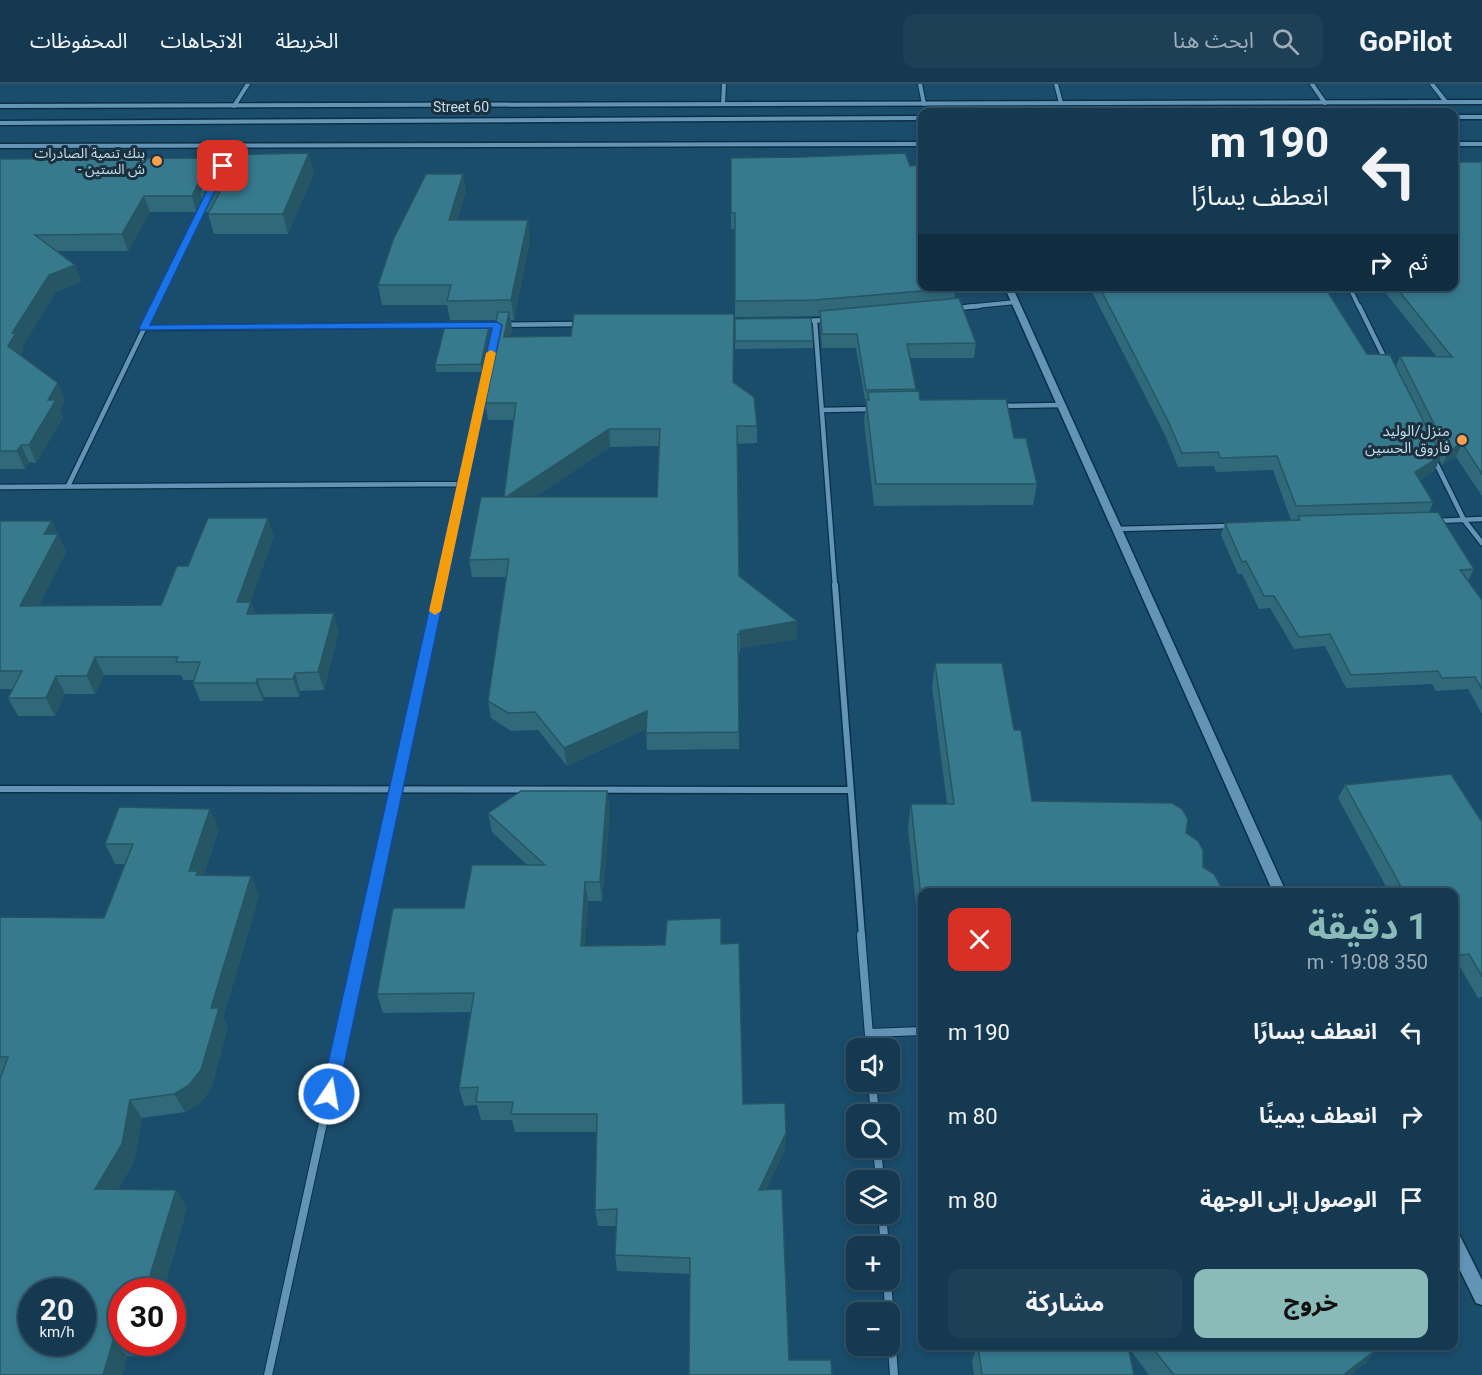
<!DOCTYPE html>
<html lang="ar">
<head>
<meta charset="utf-8">
<style>
  body { margin:0; font-family:Roboto,"Noto Sans Arabic",sans-serif; background:#1d4057; color:#f1f3f6; direction:rtl; height:100vh; display:flex; flex-direction:column; font-size:22px; white-space:nowrap }
  * { box-sizing:border-box; margin:0 }
  p { font-size:20px; color:#9dacb7 }
  .icon { flex:none; width:33px; height:33px; fill:none; stroke:currentColor; stroke-width:2; stroke-linecap:round; stroke-linejoin:round }
  .map { position:relative; flex:1; overflow:hidden; direction:ltr }
  .sheet { position:absolute; left:918px; top:804px; width:540px; height:462px; display:flex; flex-direction:column; background:#143950; border-radius:12px; box-shadow:0 3px 9px #0003,0 0 0 2px #335367; direction:rtl }
  .sheet>* { flex:none }
  .hud { position:absolute; left:918px; top:24px; width:540px; height:183px; border-radius:12px; box-shadow:0 3px 9px #0003,0 0 0 2px #335367; direction:rtl; background:#143950; color:#f1f3f6; overflow:hidden }
  .tools { position:absolute; left:846px; top:954px; display:grid; gap:12px }
  .tools a { display:grid; place-items:center; width:54px; height:54px; border-radius:12px; background:#143950; box-shadow:0 3px 9px #0003,0 0 0 2px #335367; font-size:30px }
  .speed { position:absolute; left:18px; top:1194px; display:flex; gap:12px; font-size:30px; font-weight:700; text-align:center }
  .speed>* { display:grid; place-content:center; width:78px; height:78px; border-radius:50%; background:#143950; box-shadow:0 3px 9px #0003,0 0 0 2px #335367; line-height:1 }
  .speed small { font-size:15px; font-weight:400 }
  .speed .limit { border:9px solid #d22; background:#fff; color:#111 }
  .pin { position:absolute; display:grid; place-items:center; width:51px; height:51px; color:#fff; margin:-26px; border-radius:12px; box-shadow:0 3px 9px #0006 }
  .me { position:absolute; width:66px; margin:-33px; rotate:12deg; stroke-linejoin:round; filter:drop-shadow(0 0 4px #0008) }
  .turn { display:flex; align-items:center; gap:21px; height:126px; padding:0 30px; font-size:27px }
  .turn .icon { width:78px; height:78px; stroke-width:2.5 }
  .turn b { display:block; font-size:42px; line-height:51px }
  .then { display:flex; align-items:center; height:57px; padding:0 30px; background:#0003; gap:12px; font-size:22px }
  .round { display:grid; place-items:center; flex:none; width:63px; height:63px; border-radius:12px; background:#1d4057 }
  .head { display:flex; align-items:center; justify-content:space-between; height:102px; padding:0 30px }
  h1 { font-size:36px; font-weight:700; line-height:45px; color:#8bbbb9 }
  .action { display:flex; gap:12px; margin-top:auto; padding:12px 30px }
  .action a { flex:1; height:69px; border-radius:12px; background:#8bbbb9; color:#111; font-size:24px; font-weight:700; line-height:69px; text-align:center }
  .action a+a { background:#1d4057; color:#f1f3f6 }
  ul { padding:0; list-style:none }
  li { display:flex; align-items:center; gap:18px; height:84px; padding:0 30px }
  li div { flex:1 }
  li b { display:block; font-size:22px }
  li em { font-style:normal }
  header { display:flex; align-items:center; gap:36px; box-sizing:border-box; height:84px; padding:0 30px; background:#143950; border-bottom:2px solid #335367 }
  header strong { font-size:28px }
  nav { display:flex; gap:33px; margin-inline-start:auto; font-size:21px }
  .search { width:420px; height:54px; background:#1d4057; display:flex; align-items:center; gap:15px; box-sizing:border-box; padding:0 21px; border-radius:12px; color:#9dacb7; font-size:22px }
  .map>svg:first-child { display:block }
</style>
</head>
<body>
<header>
<strong>GoPilot</strong>
<div class="search"><svg class="icon" aria-label="search" viewBox="0 0 24 24"><circle cx="10" cy="10" r="6"/><path d="M15 15l6 6"/></svg>ابحث هنا</div>
<nav><a>الخريطة</a><a>الاتجاهات</a><a>المحفوظات</a></nav>
</header>
<div class="map">
<svg width="1482" height="1291" viewBox="0 0 1482 1291">
  <rect width="100%" height="100%" fill="#1a4c6b"/>
  <g fill="none" stroke-linecap="round" stroke-linejoin="round">
    <defs>
      <path id="street-far3" d="M920 0 924 20
        M1056 0 1061 19
        M1312 0 1325 19
        M1432 0 1446 18
        M723 20 724 0
        M234 22 248 0
        M225 77 233 62
        M1349 202 1359 223
        M154 223 206 116
        M965 223 1016 218"/>
      <path id="street-far2" d="M1359 222 1386 277
        M957 224 979 222
        M804 237 827 236
        M815 237 835 502
        M483 241 578 240
        M144 244 452 241
        M1000 322 1061 321
        M822 326 873 325
        M1434 375 1464 436 1482 459
        M68 402 155 222
        M0 403 463 400
        M1436 437 1482 435
        M1117 445 1231 442
        M440 502 491 268"/>
      <path id="street-far1" d="M835 501 862 852
        M0 705 850 706
        M364 852 440 501"/>
      <path id="street" d="M861 851 870 964
        M869 949 922 947
        M872 998 875 1030
        M877 1064 880 1096
        M882 1130 885 1162
        M887 1196 894 1291
        M268 1291 364 851"/>
      <path id="secondary" d="M1482 16V20L0 24V20Z
        M1454 31H1482V35H1454Z
        M922 32V36L0 41V37Z
        M922 58V62L0 64V60Z
        M1454 58H1482V62H1454Z
        M1004 202H1012L1286 808H1273Z
        M1454 1150 1460 1152 1482 1196V1221L1476 1219 1454 1174Z"/>
    </defs>
    <use href="#street-far3" stroke="#0a3048" stroke-width="6"/>
    <use href="#street-far2" stroke="#0a3048" stroke-width="7"/>
    <use href="#street-far1" stroke="#0a3048" stroke-width="9"/>
    <use href="#street" stroke="#0a3048" stroke-width="10"/>
    <use href="#secondary" stroke="#0a3048" stroke-width="3"/>
    <use href="#street-far3" stroke="#6394b6" stroke-width="4"/>
    <use href="#street-far2" stroke="#6394b6" stroke-width="4.5"/>
    <use href="#street-far1" stroke="#6394b6" stroke-width="6"/>
    <use href="#street" stroke="#6394b6" stroke-width="8"/>
    <use href="#secondary" fill="#6394b6" fill-rule="evenodd"/>
  </g>
  <path fill="#2f697a" fill-rule="evenodd" d="M731 74 922 202 956 204 954 215 976 259 974 274H910L916 307 920 316 1014 354 1037 400 1033 421 874 422 864 337 866 321 856 264H822L820 241V232L735 233V145H731Z
    M0 75 213 83 314 89 288 150H214L208 130 210 128H206L202 116 196 128H150L128 167H57L75 181 81 198 56 208 22 263 23 267 20 271 65 316 60 326 63 333 36 379 29 378 25 385H0Z
    M1482 78V412L1456 373 1442 381 1439 375 1435 386 1420 396 1433 418 1429 429 1474 485 1468 497 1482 516V630L1468 605 1436 607 1432 600 1346 604 1325 562 1294 565 1270 524 1259 525 1242 490H1238L1221 451 1225 439 1297 437V436H1291L1273 386 1216 388 1214 382 1178 383 1165 351 1089 202H1324L1367 270 1396 282 1400 272H1436L1380 202H1454Z
    M463 90 466 108 457 136H528L530 155 514 236H511L512 245 510 253 734 298 757 342V359L737 360 739 492 797 555 740 564V568H738L739 665 647 666 646 645 567 682 538 646 511 647 491 634 488 617 506 493H472L469 476 504 413 514 336H488L485 319 491 288 489 271 497 236H450L447 221H382L378 201ZM659 362 657 413H535L610 363Z
    M735 235 813 257V264L735 265Z
    M492 245 482 288H436L435 281Z
    M0 437H52L57 450H58L66 468 39 521H161L188 482 274 452 250 518H251L255 530 339 547 324 606 300 607 299 613H264L263 617H200L193 599 194 596H183L181 591H104L95 610H65L55 632H18L8 614 13 605H0Z
    M935 579H1002L922 808V881L908 744 911 720H947L932 603Z
    M1345 701 1482 738V913L1478 914 1460 883 1454 884V808H1389L1338 714Z
    M607 707 610 727 602 817H588L585 862 721 860 743 1020 785 1066 766 1105 689 1291 690 1190 617 1187 615 1171 616 1142H598L595 1126 597 1048H515L512 1036H481L477 1021 464 1022 459 1004 471 928 383 929 377 910 464 824 527 781 492 748 488 729Z
    M219 745 204 791 251 792 259 812 223 934 228 943 211 1005 200 1019 185 1028 142 1034 134 1078 118 1105 176 1106 187 1124 163 1208H122V1258H148L144 1273 127 1272 122 1291H0L1 992H0V833L104 834 125 780H115L105 760Z
    M977 1262H1381L1365 1279 1350 1291H1149L1128 1263 1134 1291H974L972 1277Z"/>
  <path fill="#265563" d="M309 69 314 89 288 150 283 130Z
    M210 74 215 90 200 108 202 116 196 128 192 112Z
    M463 90 466 108 452 155 449 136Z
    M144 112 150 128 128 167 122 150Z
    M528 136 530 155 514 236 511 216Z
    M75 181 81 198 56 208 22 263 23 267 15 280 8 262 12 249 49 191Z
    M509 228 512 245 507 270 504 253Z
    M490 238 492 245 482 288 481 280Z
    M58 299 65 316 60 326 63 333 36 379 29 361 48 316Z
    M609 345 610 363 509 431 506 413Z
    M1462 359 1456 373 1442 381 1448 368Z
    M21 361 29 378 25 385 17 367Z
    M1441 372 1435 386 1409 403 1415 388Z
    M268 434 274 452 244 536 237 518Z
    M52 437 66 468 29 540 20 522 44 450Z
    M251 518 257 536 247 530Z
    M334 529 339 547 324 606 318 588Z
    M797 537V555L740 564V547Z
    M95 573 104 591 95 610 87 592Z
    M295 589 300 607 299 613 293 595Z
    M56 592 65 610 55 632 46 614Z
    M257 595 264 613 263 617 256 599Z
    M647 627 648 644 567 682 564 664Z
    M607 707 610 727 602 817 600 798Z
    M210 725 219 745 202 797 189 787Z
    M251 792 259 812 223 934 228 943 211 1005 200 1019 185 1028 174 1010 211 924Z
    M585 798 588 817 584 882 581 862Z
    M130 1016 142 1034 134 1078 108 1122 95 1105Z
    M786 1049 785 1066 758 1123 759 1106Z
    M176 1106 187 1124 163 1208H145Z
    M113 1257 127 1272 122 1291H103Z
    M132 1258H148L144 1273Z
    M1381 1262 1365 1279 1350 1291H1343Z"/>
  <path fill="#377a8e" stroke="#265563" stroke-width="1.5" fill-rule="evenodd" d="M309 69 283 130H208L220 108H200L219 71Z
    M905 69 910 82 917 81 922 93V202H955L956 204 815 216 735 217V129H731V74L804 73Z
    M210 74 192 112H144L122 150 35 151 75 181 49 191 12 249H16L8 262 58 299 48 316H56L29 361H21L17 367H0V75Z
    M1454 78H1482V390L1462 359 1448 368 1400 272 1452 273 1395 202H1454Z
    M426 90H463L449 136H528L511 216 447 217 451 201H378L393 156Z
    M1099 202H1324L1367 270 1390 271 1441 372 1415 388 1433 418 1296 422 1277 372 1220 374 1218 368 1182 369 1168 337Z
    M959 214 976 259 907 260 916 305 866 306 857 250H822L820 227Z
    M498 228H509L504 253 571 252 574 230H734L733 298 754 313 757 342H737L739 492 797 537 740 547V550H738L739 648 646 649 647 627 564 664 535 628 508 629 488 617 509 475 469 476 481 413H504L516 319H485L495 271H489ZM609 345H660L657 413H506Z
    M811 234 813 257H735V235Z
    M446 238H490L481 280 435 281Z
    M919 307 920 316 1006 315 1014 354H1026L1037 400H876L866 316H869L868 308Z
    M1438 428 1474 485 1460 486 1482 516V605L1475 593 1442 594 1438 587 1351 591 1330 550 1299 553 1274 512H1264L1246 477 1242 478 1225 439 1300 436 1298 432Z
    M208 434H268L237 518H251L247 530 334 529 318 588 295 589 293 595H257L256 599H193L200 578H176L178 573H95L87 592H56L46 614H8L22 587H0V437H52L44 450H58L20 522 161 521 177 482H188Z
    M935 579H1002L1014 646H1021L1032 717 1172 719 1182 725 1188 735 1186 749 1198 757 1203 766V783L1214 790 1220 801V808H922V823L911 720H954Z
    M1451 690 1482 738V892L1469 870 1454 872V808H1404L1345 701Z
    M521 707H607L600 798H585L581 862 665 861 667 836 721 834V860L739 859 743 1020 785 1019 786 1049 759 1106 782 1105 789 1276H831L832 1291H689L690 1174 615 1171 617 1125 595 1126 597 1030H511L513 1018H476L478 1003 459 1004 474 909 377 910 393 824H464L472 781H545L488 729Z
    M119 723 210 725 189 787H198L196 791 251 792 211 924H219L201 986 189 1001 174 1010 130 1016 122 1060 95 1105 176 1106 145 1208H122V1257H113L103 1291H0V995L8 973H0V833L104 834 133 760H105ZM32 1208H82V1258H32Z
    M978 1262H1128L1134 1291H982Z
    M1151 1262H1381L1343 1291H1174Z"/>
  <path fill="#1a73e8" stroke="#114b97" stroke-width="1.5" d="M223 79 227 82 150 241 497 238 502 241 338 1010 335 1015 329 1018 323 1015 321 1010 492 244 140 246 139 244 219 82Z"/>
  <path fill="#f59e0b" d="M491 266 496 269 441 527 435 531 429 527 486 269Z"/>
  <g fill="#f99f4d" stroke="#1b303e" stroke-width="2">
    <circle cx="157" cy="77" r="6"/>
    <circle cx="1462" cy="356" r="6"/>
  </g>
  <g text-anchor="middle" dominant-baseline="central" stroke-width="6" stroke-linejoin="round" paint-order="stroke">
    <g font-size="14" fill="#c4dcef" stroke="#1b303e">
      <text x="461" y="23">Street 60</text>
    </g>
    <g font-size="14" fill="#c4dcef" stroke="#1b303e" text-anchor="end">
      <text x="145" y="69">بنك تنمية الصادرات<tspan x="145" dy="16">- ش الستين</tspan></text>
    </g>
    <g font-size="15" fill="#c4dcef" stroke="#1b303e" text-anchor="end">
      <text x="1450" y="347">منزل/الوليد<tspan x="1450" dy="17">فاروق الحسين</tspan></text>
    </g>
  </g>
</svg>
<div class="tools">
<a><svg class="icon" aria-label="sound" viewBox="0 0 24 24"><path d="M4 9h4l5-4v14l-5-4H4zM17 9q2 3 0 6"/></svg></a>
<a><svg class="icon" aria-label="search" viewBox="0 0 24 24"><circle cx="10" cy="10" r="6"/><path d="M15 15l6 6"/></svg></a>
<a><svg class="icon" aria-label="layers" viewBox="0 0 24 24"><path d="M12 4l9 5-9 5-9-5zM3 14l9 5 9-5"/></svg></a>
<a>+</a>
<a>−</a>
</div>
<div class="speed"><div>20<small>km/h</small></div><div class="limit">30</div></div>
<div class="pin" style="left:223px;top:82px;background:#d93025"><svg class="icon" aria-label="arrive" viewBox="0 0 24 24"><path d="M6 21V4h12l-3 4 3 4H6"/></svg></div>
<svg class="me" style="left:329px;top:1010px" viewBox="-20 -20 40 40"><circle r="17" fill="#1a73e8" stroke="#fff" stroke-width="3"/><path d="M0-11L8 9 0 5-8 9z" fill="#fff"/></svg>
<div class="hud">
<div class="turn"><svg class="icon" aria-label="left" viewBox="0 0 24 24"><path d="M17 20v-9H6M10 6l-5 5 5 5"/></svg><div><b>190 m</b>انعطف يسارًا</div></div>
<div class="then">ثم<svg class="icon" aria-label="right" viewBox="0 0 24 24"><path d="M7 20v-9h11M14 6l5 5-5 5"/></svg></div>
</div>
<section class="sheet">
<div class="head"><div><h1>1 دقيقة</h1><p>350 m · 19:08</p></div><a class="round" style="background:#d93025;color:#fff"><svg class="icon" aria-label="close" viewBox="0 0 24 24"><path d="M6 6l12 12M18 6L6 18"/></svg></a></div>
<ul>
<li><svg class="icon" aria-label="left" viewBox="0 0 24 24"><path d="M17 20v-9H6M10 6l-5 5 5 5"/></svg><div><b>انعطف يسارًا</b></div><em>190 m</em></li>
<li><svg class="icon" aria-label="right" viewBox="0 0 24 24"><path d="M7 20v-9h11M14 6l5 5-5 5"/></svg><div><b>انعطف يمينًا</b></div><em>80 m</em></li>
<li><svg class="icon" aria-label="arrive" viewBox="0 0 24 24"><path d="M6 21V4h12l-3 4 3 4H6"/></svg><div><b>الوصول إلى الوجهة</b></div><em>80 m</em></li>
</ul>
<div class="action"><a>خروج</a><a>مشاركة</a></div>
</section>
</div>
</body>
</html>
